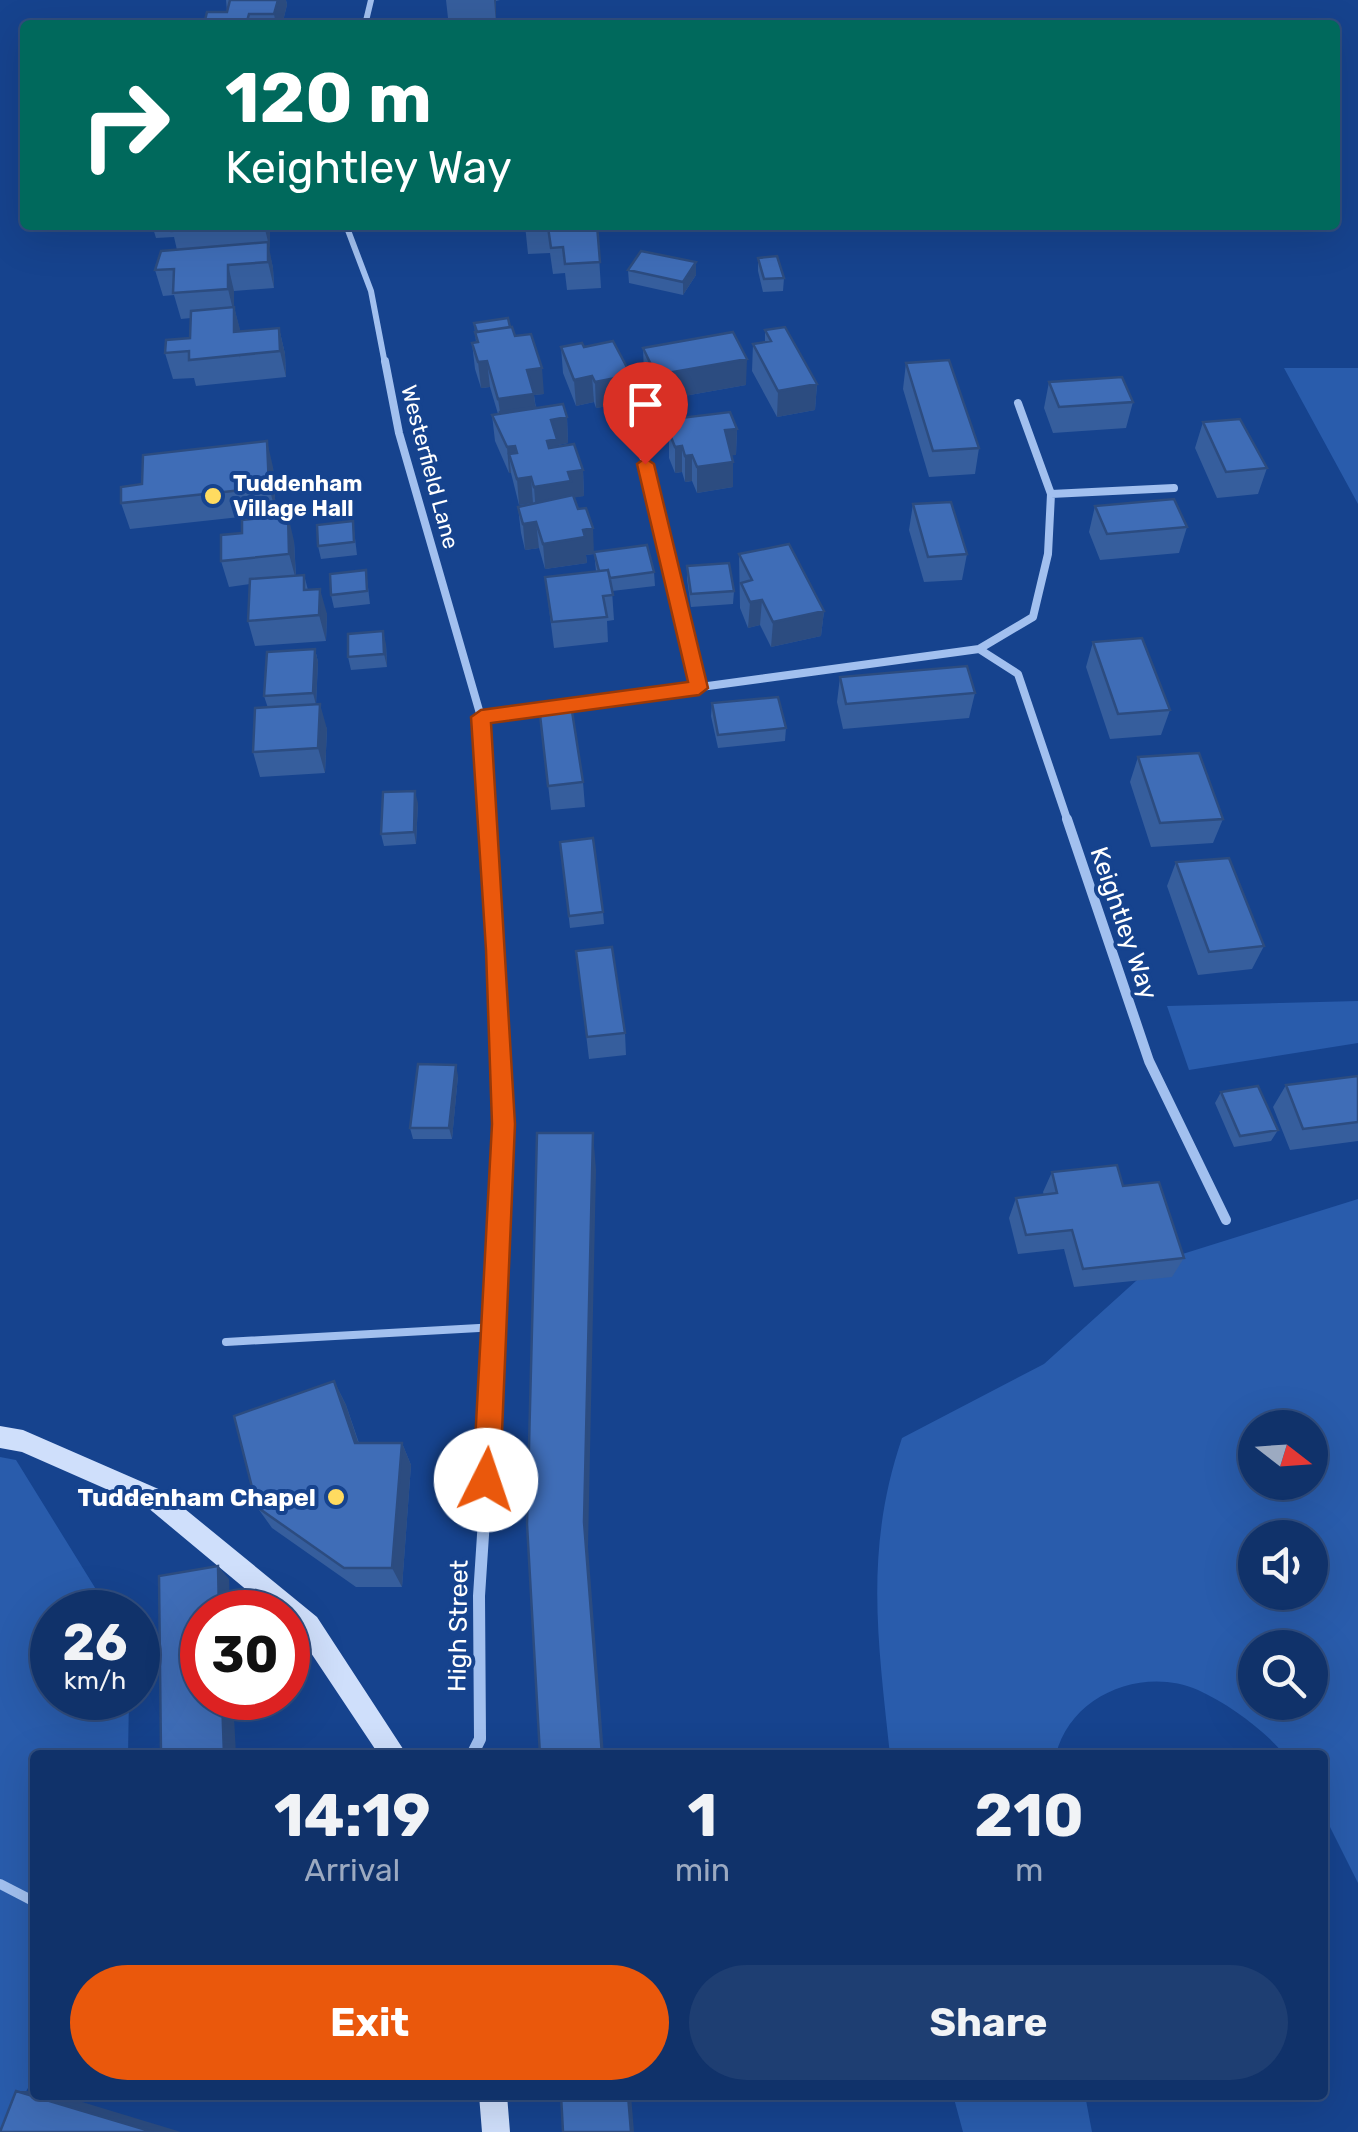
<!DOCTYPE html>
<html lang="en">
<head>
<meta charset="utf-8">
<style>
  body { margin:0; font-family:Rubik,sans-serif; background:#1e3e72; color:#f1f3f6; height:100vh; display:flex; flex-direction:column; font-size:38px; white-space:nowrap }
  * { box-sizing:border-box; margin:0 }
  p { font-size:32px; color:#9caac1 }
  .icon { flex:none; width:55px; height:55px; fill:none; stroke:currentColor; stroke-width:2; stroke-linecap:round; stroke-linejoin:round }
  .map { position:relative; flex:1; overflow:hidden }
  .sheet { position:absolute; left:30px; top:1750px; width:1298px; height:350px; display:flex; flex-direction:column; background:#10326a; border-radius:10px; box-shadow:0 10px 40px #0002,0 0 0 2px #304d7e }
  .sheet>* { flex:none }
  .banner { position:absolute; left:20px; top:20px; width:1320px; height:210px; border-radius:10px; box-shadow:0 10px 40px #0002,0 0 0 2px #304d7e; background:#00695c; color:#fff; overflow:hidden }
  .needle { width:65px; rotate:107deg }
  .controls { position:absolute; left:1238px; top:1410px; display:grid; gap:20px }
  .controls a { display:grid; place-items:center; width:90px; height:90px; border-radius:50%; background:#10326a; box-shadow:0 10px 40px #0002,0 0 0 2px #304d7e; font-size:50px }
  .speed { position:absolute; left:30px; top:1590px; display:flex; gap:20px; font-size:50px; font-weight:700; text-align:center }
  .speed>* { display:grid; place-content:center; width:130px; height:130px; border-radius:50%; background:#10326a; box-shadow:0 10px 40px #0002,0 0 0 2px #304d7e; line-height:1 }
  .speed small { font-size:25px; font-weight:400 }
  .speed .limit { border:15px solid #d22; background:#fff; color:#111 }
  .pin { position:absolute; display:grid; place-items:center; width:85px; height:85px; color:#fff; margin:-102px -42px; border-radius:50% 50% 50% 0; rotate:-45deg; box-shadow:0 0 10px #0007 }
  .pin .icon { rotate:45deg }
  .me { position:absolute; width:110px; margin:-55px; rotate:4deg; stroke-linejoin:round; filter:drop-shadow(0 0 8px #0008) }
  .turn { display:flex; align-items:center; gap:35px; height:210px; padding:0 40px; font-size:45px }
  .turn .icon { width:130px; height:130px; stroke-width:2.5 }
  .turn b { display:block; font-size:70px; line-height:85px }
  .eta { display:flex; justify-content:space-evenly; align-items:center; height:170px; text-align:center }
  .eta b { font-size:60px; font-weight:700; line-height:70px }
  .cta { display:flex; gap:20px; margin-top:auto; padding:20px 40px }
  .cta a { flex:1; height:115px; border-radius:60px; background:#ea580c; color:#fff; font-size:40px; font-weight:700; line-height:115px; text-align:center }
  .cta a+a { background:#1e3e72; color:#f1f3f6 }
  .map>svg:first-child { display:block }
</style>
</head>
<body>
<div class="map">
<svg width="1358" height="2132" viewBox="0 0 1358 2132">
  <rect width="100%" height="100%" fill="#16438e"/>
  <path fill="#295cac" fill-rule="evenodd" d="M1284 368H1358V504Z
    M1358 1001V1043L1189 1070 1167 1006Z
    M1358 1199V1883L1323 1813 1322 1755H1285C1264 1730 1229 1704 1198 1690 1143 1666 1070 1695 1056 1755H890C878 1641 864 1550 902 1438L1044 1364 1157 1262ZM1255 1428H1310V1482H1255ZM1255 1538H1310V1592H1255ZM1255 1648H1310V1702H1255Z
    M0 1457 16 1460 110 1612H52V1698H129L128 1755H35V2075L4 2132H0Z
    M953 2095H1085L1092 2132H963Z"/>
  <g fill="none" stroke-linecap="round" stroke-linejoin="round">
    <path stroke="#a2c0ef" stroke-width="8" d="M226 1342 497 1327"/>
    <path stroke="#a2c0ef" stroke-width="10" d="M0 1884 35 1902"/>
    <path stroke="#a2c0ef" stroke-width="6" d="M365 25 371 0
      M346 225 371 291 385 364"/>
    <path stroke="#a2c0ef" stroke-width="8" d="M385 361 399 433 481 717 487 822
      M636 426 699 688
      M1051 494 1174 488
      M979 649 1018 674 1068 822
      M481 717 979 649 1033 617 1048 554 1051 494 1018 403"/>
    <path stroke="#a2c0ef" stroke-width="10" d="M487 819 504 1124 492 1401
      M1067 819 1149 1061 1226 1220"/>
    <path stroke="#a2c0ef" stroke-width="12" d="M472 1755 480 1739 479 1596 492 1398"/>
    <path fill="#cfdffb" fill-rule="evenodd" d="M0 1426 23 1430 163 1491 317 1617 407 1755H379L299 1635 288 1625V1612H273L147 1507 22 1452 0 1448Z
      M479 2095H507L510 2132H482Z"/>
  </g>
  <path fill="#365e9d" d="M226 0H286L287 5 282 25H204L227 12Z
    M446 0H500L496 1V23L485 24V18H448Z
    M152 225H270L269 251 273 268 274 288 234 291V307L240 331 279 328 285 354 286 377 196 386 194 378 173 379 165 353 190 338 191 318 181 319 174 295 163 296 155 270 177 250 174 237 156 238Z
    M525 225H597L601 288 567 290 565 273 553 274 550 253 528 254Z
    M758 258 784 278 783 291 763 292 758 271Z
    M628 270 696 275 683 295 629 283Z
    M474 323 515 336 544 394 534 395 536 408 567 417 568 443 558 445V447L583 470 584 496 574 497 594 554 586 555 587 563 545 569 539 548 525 550 521 533 518 507 533 504 519 505 511 473H509L495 441 492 415 498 414 490 387 481 388 475 369 472 343 476 342Z
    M765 330 817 384 815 410 777 417 752 371 753 344 765 342Z
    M561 347H584L631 375V402L596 408 594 402 576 406 563 373Z
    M643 348 746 385 656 401 644 374Z
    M906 363 979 448 975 474 929 477 903 389Z
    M1049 382 1133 402 1126 428 1053 433 1044 408Z
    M672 419 737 429 736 455H732L733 487 697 493 692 481 685 482 682 472 675 473 669 458V432L672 431Z
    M1203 422 1267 468 1258 494 1217 498 1195 448Z
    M273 467 276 513 130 529 121 503Z
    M913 504 967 554 962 580 924 582 909 530Z
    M1095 506 1187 527 1179 553 1100 560 1089 532Z
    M353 521 357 555 321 559 318 546Z
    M294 541 296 576 304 575 308 590 327 614 326 641 255 646 248 621 250 584 229 587 221 561Z
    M594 552 654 572 655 586 612 591 614 620 607 621 608 642 554 648 545 577 596 571Z
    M739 554 824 611 821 636 771 647 760 625 748 628 740 608Z
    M687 566 734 591 733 604 691 607 687 579Z
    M366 570 370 604 334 608 331 595Z
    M1093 642 1170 710 1161 735 1110 739 1086 667Z
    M386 644 387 667 351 670 348 657Z
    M315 649 318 662 316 705 327 729 325 773 260 777 253 752 268 708 264 696Z
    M840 677 975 693 969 718 843 729 837 702Z
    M712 703 786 728 785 741 718 748 711 716Z
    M540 715 583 782 585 807 551 810Z
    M1138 757 1223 819 1213 843 1151 847 1130 782Z
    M418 803 416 844 384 846 381 834Z
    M560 842 603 912 604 924 570 928Z
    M1176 862 1264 946 1252 969 1198 975 1167 886Z
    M576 951 625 1033 626 1055 589 1059Z
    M458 1076 452 1139H413L410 1128Z
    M1358 1076V1141L1290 1150 1273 1107 1286 1085Z
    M1221 1092 1278 1130 1271 1141 1234 1147 1215 1103Z
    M1052 1172 1123 1186 1184 1258 1172 1277 1074 1287 1064 1249 1018 1254 1009 1218 1016 1198 1044 1195 1043 1192Z
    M334 1381 346 1405 359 1443H402L411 1465 402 1587H356L272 1528 257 1507Z"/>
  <path fill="#2c4c80" d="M278 0H286L287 5 282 25H276L274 14Z
    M494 0H496V23Z
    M264 225H270V250Z
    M268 242 273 268 274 288 268 262Z
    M696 262V275L683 295V282Z
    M228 265 234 291V311V307L241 333 240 358 234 332V314L228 289Z
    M279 328 285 354 286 377 280 351Z
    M747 359 746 385 656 401V375Z
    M487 361 490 387 481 388 478 362Z
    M542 368 544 394 534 395 537 420 500 412 498 399 527 370Z
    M631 375V402L596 408 595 382Z
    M592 376 594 402 576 406 574 380Z
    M817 384 815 410 777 417 778 391Z
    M567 417 568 443 558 445 559 465 549 467 547 441 551 420Z
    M737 429 736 455 724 456 725 430Z
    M267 441 273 467 276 513 269 487Z
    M515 446 518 472 509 454 511 473H509L507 447Z
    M682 446V472L675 473V447Z
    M692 455V481L685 482V456Z
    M733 462V487L697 493V467Z
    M583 470 584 496 572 498 536 513 534 487 568 472Z
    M531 477 533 503 519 505 517 479Z
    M288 515 294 541 296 580 289 554Z
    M536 522 539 548 525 550 523 524Z
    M593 528 594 554 586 555 587 563 545 569 543 544 583 530Z
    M320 589 327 614 326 641 319 615Z
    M762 600 760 625 748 628 750 602Z
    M824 611 821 636 771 647 773 622Z
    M383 631 386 644 387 667 384 654Z
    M315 649 318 662 316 705 313 693Z
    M320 704 327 729 325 773 318 748Z
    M415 791 418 803 416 844 414 832Z
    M456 1065 458 1076 452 1139 449 1128Z
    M593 1133 596 1170 588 1547 604 1755H602L584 1522Z
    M334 1381 346 1405 366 1466 355 1443Z
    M402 1443 411 1465 402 1587 392 1568Z
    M218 1566 229 1579 230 1612H219Z
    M222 1698H233L236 1755H224Z
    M16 2091H35V2095H59L181 2132H153Z
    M628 2095H631L634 2132H631Z"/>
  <path fill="#3f6db7" stroke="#2c4c80" stroke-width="2.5" d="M230 0H278L274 14H249L246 25 204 24 207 12H227Z
    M173 225H258L172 231Z
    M526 225H597L600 262 565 264 563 247 551 248 548 227 526 228Z
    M268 242V262L228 265V289L173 293 174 269 155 270 161 251Z
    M641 251 696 262 683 282 628 270Z
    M777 256 784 278 764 279 758 258Z
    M234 307V332L279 328 280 351 189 360V351L165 353 166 340 190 338 191 311Z
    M508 318 510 327 477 332 474 323Z
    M512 327 515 336 531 334 542 368 527 370 534 394 498 399 487 361 478 362 472 343 478 342 475 332Z
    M785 327 817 384 778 391 753 344 771 341 765 330Z
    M733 332 747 359 656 375 643 348Z
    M613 341 631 375 595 382 592 376 574 380 561 347 582 343 584 347Z
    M949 360 979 448 933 451 906 363Z
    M1122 377 1133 402 1059 407 1049 382Z
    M563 404 567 417 551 420 557 439 547 441 549 448 574 444 583 470 568 472 571 481 534 487 531 477 517 479 509 454 517 453 515 446 507 447 492 415Z
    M535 407 536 408 500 413V412Z
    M730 412 737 429 725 430 733 462 697 467 692 455 685 456 682 446 675 447 669 432 676 430 672 419Z
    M1240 419 1267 468 1226 472 1203 422Z
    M267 441 269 487 121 503V487L142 484 143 455Z
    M573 495 578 509 586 508 593 528 583 530 585 537 543 544 536 522 523 524 518 507Z
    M1174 499 1187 527 1107 534 1095 506Z
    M951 502 967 554 928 557 913 504Z
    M288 515 289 554 221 561V535L242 533V520Z
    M353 521 354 542 318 546 317 525Z
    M789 544 824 611 773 622 762 600 750 602 741 583 752 580 739 554Z
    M647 545 654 572 610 578 608 570 599 571 594 552Z
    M729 563 734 591 691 594 687 566Z
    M366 570 367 591 331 595 330 574Z
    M608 570 613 595 603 596 607 617 552 622 545 577Z
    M304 575V590L320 589 319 615 248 621 250 579Z
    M383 631 384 654 348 657V634Z
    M1142 638 1170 710 1118 714 1093 642Z
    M315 649 313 693 264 696 267 652Z
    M967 666 975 693 846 704 840 677Z
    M778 697 786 728 718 735 712 703Z
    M320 704 318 748 253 752 255 708Z
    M572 711 583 782 548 786 540 715Z
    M1199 753 1223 819 1160 823 1138 757Z
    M415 791 414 832 381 834 383 792Z
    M593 838 603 912 569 916 560 842Z
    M1229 858 1264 946 1209 952 1176 862Z
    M612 947 625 1033 587 1037 576 951Z
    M418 1064 456 1065 449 1128H410Z
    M1358 1076V1122L1303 1129 1286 1085Z
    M1258 1086 1278 1130 1240 1136 1221 1092Z
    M537 1133H593L584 1522 602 1755H540L527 1524Z
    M1117 1165 1123 1186 1159 1182 1184 1258 1083 1269 1072 1230 1026 1235 1016 1198 1057 1193 1052 1172Z
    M334 1381 355 1443H402L392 1568H344L257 1507 234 1416Z
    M218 1566 219 1612H202V1698H222L224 1755H161L159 1576Z
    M16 2091 153 2132H0Z
    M561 2095H628L631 2132H563Z"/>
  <path fill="#ea580c" stroke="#983908" stroke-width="2.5" d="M645 458 654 464 708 688 699 695 491 723 515 1124 500 1480 496 1489 486 1493 477 1489 473 1480 492 1124 486 950 471 717 481 710 688 682 637 464Z"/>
  <g fill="#ffdb60" stroke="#16438e" stroke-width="4">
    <circle cx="213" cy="496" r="10"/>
    <circle cx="336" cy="1497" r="10"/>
  </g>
  <g text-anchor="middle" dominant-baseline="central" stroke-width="8" stroke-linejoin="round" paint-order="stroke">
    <g font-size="22" fill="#fff" stroke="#16438e">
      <text transform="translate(430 467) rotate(75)">Westerfield Lane</text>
    </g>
    <g font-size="22" font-weight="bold" fill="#fff" stroke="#16438e" text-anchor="start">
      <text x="233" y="483">Tuddenham<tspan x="233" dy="25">Village Hall</tspan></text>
    </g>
    <g font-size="25" fill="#fff" stroke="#16438e">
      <text transform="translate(1124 923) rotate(71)">Keightley Way</text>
      <text transform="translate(458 1626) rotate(-89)">High Street</text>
    </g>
    <g font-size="25" font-weight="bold" fill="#fff" stroke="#16438e" text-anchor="end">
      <text x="316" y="1497">Tuddenham Chapel</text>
    </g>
  </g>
</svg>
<div class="controls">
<a><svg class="needle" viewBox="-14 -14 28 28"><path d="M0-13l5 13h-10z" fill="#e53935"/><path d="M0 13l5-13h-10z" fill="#9caac1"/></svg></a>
<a><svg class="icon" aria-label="sound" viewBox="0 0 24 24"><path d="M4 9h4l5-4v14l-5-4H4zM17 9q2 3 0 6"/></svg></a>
<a><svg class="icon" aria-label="search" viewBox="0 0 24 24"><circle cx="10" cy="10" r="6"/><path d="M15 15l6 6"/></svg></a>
</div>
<div class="speed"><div>26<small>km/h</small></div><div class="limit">30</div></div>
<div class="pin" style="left:645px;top:464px;background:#d93025"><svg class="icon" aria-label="arrive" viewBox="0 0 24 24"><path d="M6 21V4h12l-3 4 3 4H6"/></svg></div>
<svg class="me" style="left:486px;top:1480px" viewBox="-20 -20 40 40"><circle r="19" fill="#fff"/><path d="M0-13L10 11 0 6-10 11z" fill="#ea580c"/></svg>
<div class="banner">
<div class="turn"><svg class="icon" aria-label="right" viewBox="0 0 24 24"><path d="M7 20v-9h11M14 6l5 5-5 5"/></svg><div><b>120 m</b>Keightley Way</div></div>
</div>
<section class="sheet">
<div class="eta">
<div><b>14:19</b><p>Arrival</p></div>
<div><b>1</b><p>min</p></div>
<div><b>210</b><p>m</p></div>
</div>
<div class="cta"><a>Exit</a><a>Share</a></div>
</section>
</div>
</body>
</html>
